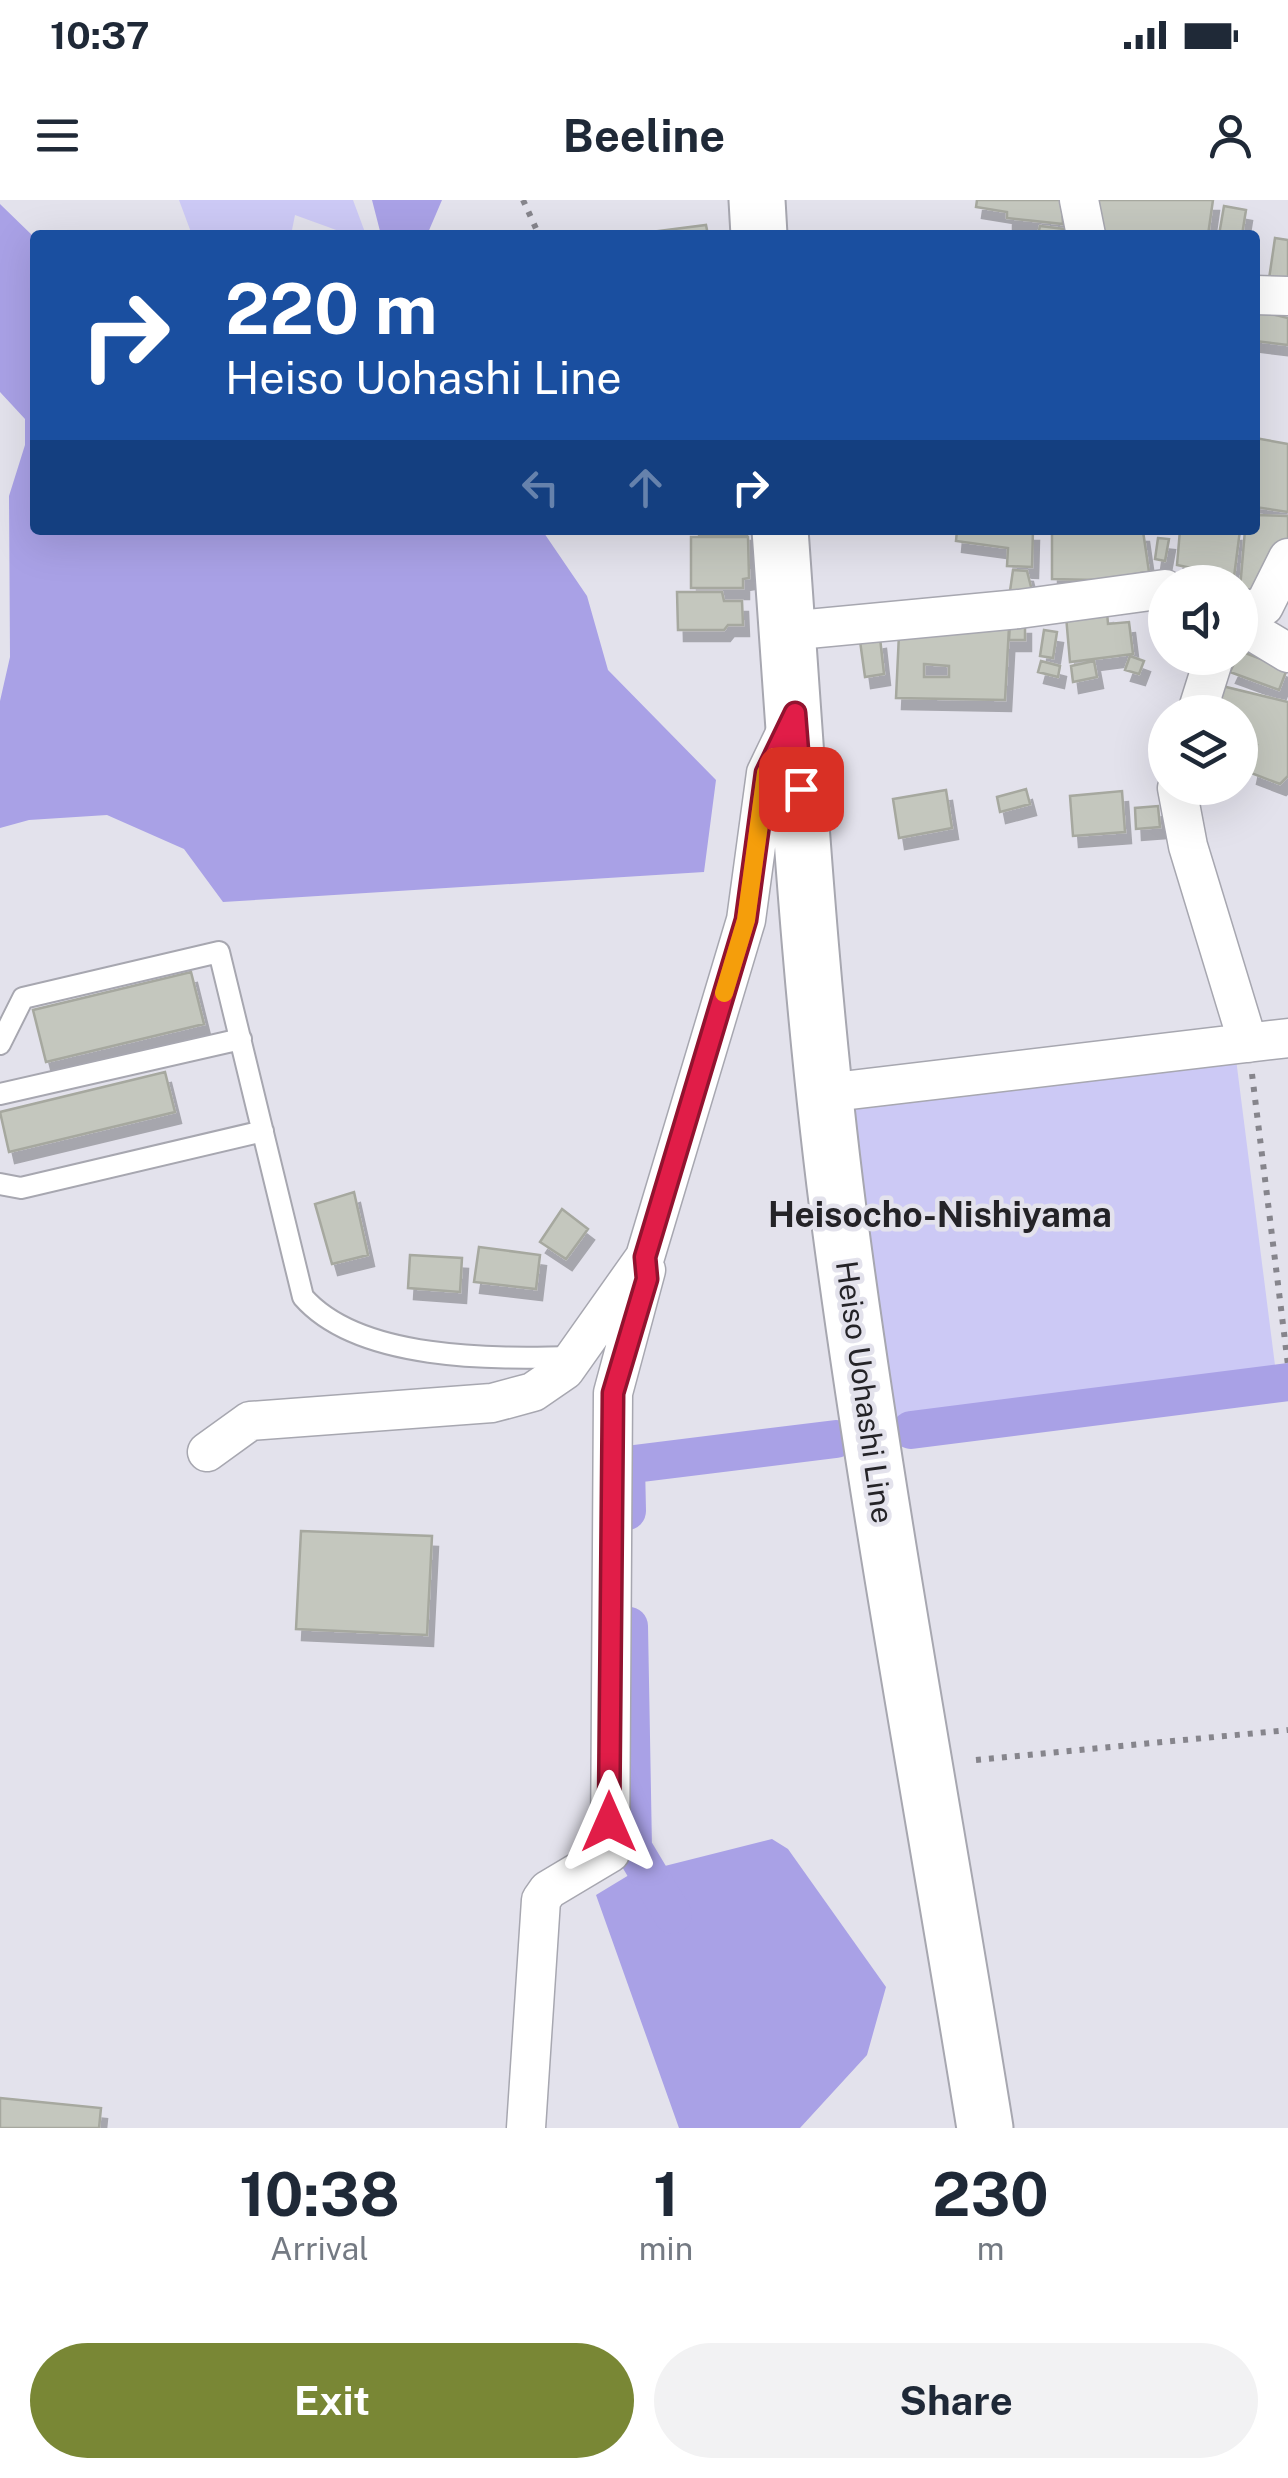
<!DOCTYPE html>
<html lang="en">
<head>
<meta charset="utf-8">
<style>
  body { margin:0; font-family:"Public Sans",sans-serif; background:#f2f2f3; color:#1f2937; height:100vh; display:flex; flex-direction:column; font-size:38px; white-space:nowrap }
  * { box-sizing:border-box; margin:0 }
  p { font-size:32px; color:#747a83 }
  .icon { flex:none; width:55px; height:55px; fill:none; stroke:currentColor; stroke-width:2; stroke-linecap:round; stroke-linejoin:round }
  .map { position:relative; height:1928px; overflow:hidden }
  .panel { display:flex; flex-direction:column; background:#fff; flex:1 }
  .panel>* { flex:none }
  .banner { position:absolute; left:30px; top:30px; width:1230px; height:305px; border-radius:10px; box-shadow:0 10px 40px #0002; background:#1a4fa0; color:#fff; overflow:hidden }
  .controls { position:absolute; left:1148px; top:365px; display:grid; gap:20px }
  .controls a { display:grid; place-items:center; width:110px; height:110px; border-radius:50%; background:#fff; box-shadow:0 10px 40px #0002; font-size:50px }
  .pin { position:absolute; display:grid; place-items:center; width:85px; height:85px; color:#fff; margin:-42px; border-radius:20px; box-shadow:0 5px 15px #0006 }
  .me { position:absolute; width:110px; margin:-55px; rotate:0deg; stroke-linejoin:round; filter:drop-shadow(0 0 8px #0008) }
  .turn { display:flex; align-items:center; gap:35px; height:210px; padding:0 30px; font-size:45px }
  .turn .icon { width:130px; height:130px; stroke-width:2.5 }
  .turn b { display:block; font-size:70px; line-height:85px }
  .lanes { display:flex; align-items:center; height:95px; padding:0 30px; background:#0003; justify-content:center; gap:50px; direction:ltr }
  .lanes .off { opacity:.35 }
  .eta { display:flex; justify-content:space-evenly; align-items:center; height:170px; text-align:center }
  .eta b { font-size:60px; font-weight:700; line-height:70px }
  .button { display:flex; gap:20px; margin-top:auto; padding:20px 30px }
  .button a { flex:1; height:115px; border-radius:60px; background:#798735; color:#fff; font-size:40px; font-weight:700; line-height:115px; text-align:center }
  .button a+a { background:#f2f2f3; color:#1f2937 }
  .status { display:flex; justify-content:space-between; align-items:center; height:70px; padding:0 50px; background:#fff; direction:ltr }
  .status svg { height:28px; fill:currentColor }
  header { display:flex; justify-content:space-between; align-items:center; height:130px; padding:0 30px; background:#fff; font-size:45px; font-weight:700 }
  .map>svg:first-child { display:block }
</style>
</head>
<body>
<div class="status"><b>10:37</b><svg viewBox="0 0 49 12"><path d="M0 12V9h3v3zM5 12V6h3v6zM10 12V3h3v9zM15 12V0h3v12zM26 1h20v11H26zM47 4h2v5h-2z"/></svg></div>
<header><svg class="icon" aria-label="menu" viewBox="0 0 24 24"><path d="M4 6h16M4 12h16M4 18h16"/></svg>Beeline<svg class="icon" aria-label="person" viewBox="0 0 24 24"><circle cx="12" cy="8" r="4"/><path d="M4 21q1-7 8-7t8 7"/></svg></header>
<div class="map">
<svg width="1288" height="1928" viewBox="0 0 1288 1928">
  <defs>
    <filter id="shadow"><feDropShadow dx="6" dy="11" stdDeviation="0" flood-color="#0004"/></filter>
  </defs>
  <rect width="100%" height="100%" fill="#e3e2ec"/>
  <path fill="#ccc9f5" d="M179 0H353L366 35H350L295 15 291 35H192Z
    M1236 859 1277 1181 890 1222 843 907Z"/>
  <path fill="#a9a1e6" d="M372 0H442L427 35H381Z
    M0 4 35 38V330H542L587 396 608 470 716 580 704 672 223 702 184 649 107 615 29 620 0 628V501L10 457 9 296 25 245V219L0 192Z
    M772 1639 788 1649 886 1787 867 1855 800 1928H679L596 1695 629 1675Z"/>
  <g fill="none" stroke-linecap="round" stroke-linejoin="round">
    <path stroke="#a9a1e6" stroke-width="38" d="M911 1230 1288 1182
      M627 1311 626 1265 836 1239
      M629 1426 633 1648 673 1715"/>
  </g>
  <path fill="#c4c7be" stroke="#a6a89f" stroke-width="2.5" fill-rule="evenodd" filter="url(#shadow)" d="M977 0H1062L1063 24 1007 18V12L976 7Z
    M1089 0H1213L1208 35H1095Z
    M1224 6 1246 10 1242 35H1219Z
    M706 25 708 35H644L643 33Z
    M1040 26 1064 29 1066 35H1038Z
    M1275 38 1288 40V81L1269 79Z
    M1255 110 1288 118V145L1255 141Z
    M1255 238 1288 244V312L1255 307Z
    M1255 315 1288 316V350L1261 390 1240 389 1245 330H1255Z
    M700 330H747V336H699Z
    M957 330H1033L1032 367 1007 366 1008 348 956 341Z
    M1052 330 1143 331 1149 372 1141 373 1139 381 1052 379Z
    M1180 330H1240L1234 377 1177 365Z
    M691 337H748L749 378 743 379V388H691Z
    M1158 338 1169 339 1165 361 1155 359Z
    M1013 370 1027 371 1033 395 1010 391Z
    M677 392H722L724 401H742L743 425H728L724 430H678Z
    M1107 412 1108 424 1129 422 1133 454 1070 462 1066 416Z
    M1010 423H1025V440H1009Z
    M1009 427 1005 500 896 498 899 434ZM924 464 949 466V477H924Z
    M1044 430 1057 432 1053 458 1040 456Z
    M880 438 884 474 865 477 860 441Z
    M1240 451 1287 469 1279 490 1230 472Z
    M1130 456 1144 461 1139 474 1125 470Z
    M1041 461 1060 466 1058 477 1038 472Z
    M1094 461 1097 477 1073 482 1071 466Z
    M1218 485 1288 502V576L1280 584 1251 573 1257 545 1240 541V512H1211Z
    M1026 589 1030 604 1000 612 997 597Z
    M946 590 952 628 899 638 893 599Z
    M1122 591 1125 632 1073 636 1070 596Z
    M1158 606 1160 627 1136 629 1135 608Z
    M191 772 204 824 46 862 33 810Z
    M165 872 175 912 9 952 0 912Z
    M354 992 368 1055 332 1064 315 1004Z
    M562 1009 588 1029 566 1059 540 1042Z
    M479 1047 540 1055 536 1089 474 1082Z
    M410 1055 462 1058 460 1092 408 1088Z
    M301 1331 432 1336 427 1435 296 1429Z
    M0 1898 101 1908 99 1928H0Z"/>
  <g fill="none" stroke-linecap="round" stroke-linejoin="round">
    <defs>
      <path id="service" d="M0 844 23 798 219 752 303 1097C359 1161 494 1159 574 1157
        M0 894 241 839
        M0 984 21 988 263 931"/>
      <path id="minor" d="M1079 0 1086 35
        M1255 95 1288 96
        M1240 412 1264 406 1288 358
        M1240 424 1288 453
        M787 431 1019 409 1165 389
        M1197 512 1214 458
        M1177 588 1188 646 1248 843
        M825 893 1288 838
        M207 1252 250 1221 492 1203 533 1192 565 1170 645 1057 746 720 766 573 791 521
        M526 1928 541 1700 548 1690 610 1653 613 1193 646 1070"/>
      <path id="secondary" d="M757 0 759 35
        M780 330C797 564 810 800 841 1032 881 1332 937 1629 985 1928"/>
    </defs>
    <use href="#service" stroke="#a7a7b0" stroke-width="24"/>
    <use href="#minor" stroke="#a7a7b0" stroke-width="41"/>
    <use href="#secondary" stroke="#a7a7b0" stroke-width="59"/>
    <path stroke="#86858c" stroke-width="6" stroke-dasharray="5 8" stroke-linecap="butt" d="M523 0 539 35
      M1252 874 1288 1165
      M976 1560 1288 1530"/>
    <use href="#service" stroke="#fff" stroke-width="20"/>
    <use href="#minor" stroke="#fff" stroke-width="38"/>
    <use href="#secondary" stroke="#fff" stroke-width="55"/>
  </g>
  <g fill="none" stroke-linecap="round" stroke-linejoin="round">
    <defs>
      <path id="route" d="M609 1622 613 1193 647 1079 645 1057 746 720 766 573 795 513 801 589"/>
    </defs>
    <use href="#route" stroke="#92132f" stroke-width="25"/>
    <use href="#route" stroke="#e11d48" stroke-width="18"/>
    <path stroke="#f59e0b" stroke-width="18" d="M724 793 746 720 766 573 774 557"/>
  </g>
  <g text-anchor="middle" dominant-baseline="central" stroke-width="9" stroke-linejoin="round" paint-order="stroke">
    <g font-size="30" fill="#242327" stroke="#e3e2ec">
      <text transform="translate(865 1192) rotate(82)">Heiso Uohashi Line</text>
    </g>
    <g font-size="35" font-weight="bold" fill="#242327" stroke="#e3e2ec">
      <text x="940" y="1014">Heisocho-Nishiyama</text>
    </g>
  </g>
</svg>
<div class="controls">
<a><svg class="icon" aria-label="sound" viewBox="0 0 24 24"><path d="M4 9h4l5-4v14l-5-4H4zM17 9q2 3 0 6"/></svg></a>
<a><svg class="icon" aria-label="layers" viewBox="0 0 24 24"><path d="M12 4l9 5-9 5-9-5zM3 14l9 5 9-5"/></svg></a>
</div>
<div class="pin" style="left:801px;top:589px;background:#d93025"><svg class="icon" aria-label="arrive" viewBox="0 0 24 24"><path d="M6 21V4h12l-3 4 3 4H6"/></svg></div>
<svg class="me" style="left:609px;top:1622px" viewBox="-20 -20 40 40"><path d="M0-17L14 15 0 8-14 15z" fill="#e11d48" stroke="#fff" stroke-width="4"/></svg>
<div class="banner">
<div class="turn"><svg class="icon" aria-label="right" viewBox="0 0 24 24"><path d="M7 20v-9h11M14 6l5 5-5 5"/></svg><div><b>220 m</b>Heiso Uohashi Line</div></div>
<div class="lanes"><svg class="icon off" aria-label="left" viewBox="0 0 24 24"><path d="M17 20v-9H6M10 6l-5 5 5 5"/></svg><svg class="icon off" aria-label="ahead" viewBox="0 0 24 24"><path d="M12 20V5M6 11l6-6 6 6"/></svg><svg class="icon" aria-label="right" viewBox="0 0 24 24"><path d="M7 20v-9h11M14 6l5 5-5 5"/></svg></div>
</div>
</div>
<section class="panel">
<div class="eta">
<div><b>10:38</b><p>Arrival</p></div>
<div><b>1</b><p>min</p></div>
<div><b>230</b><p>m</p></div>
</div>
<div class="button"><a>Exit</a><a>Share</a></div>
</section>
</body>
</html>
